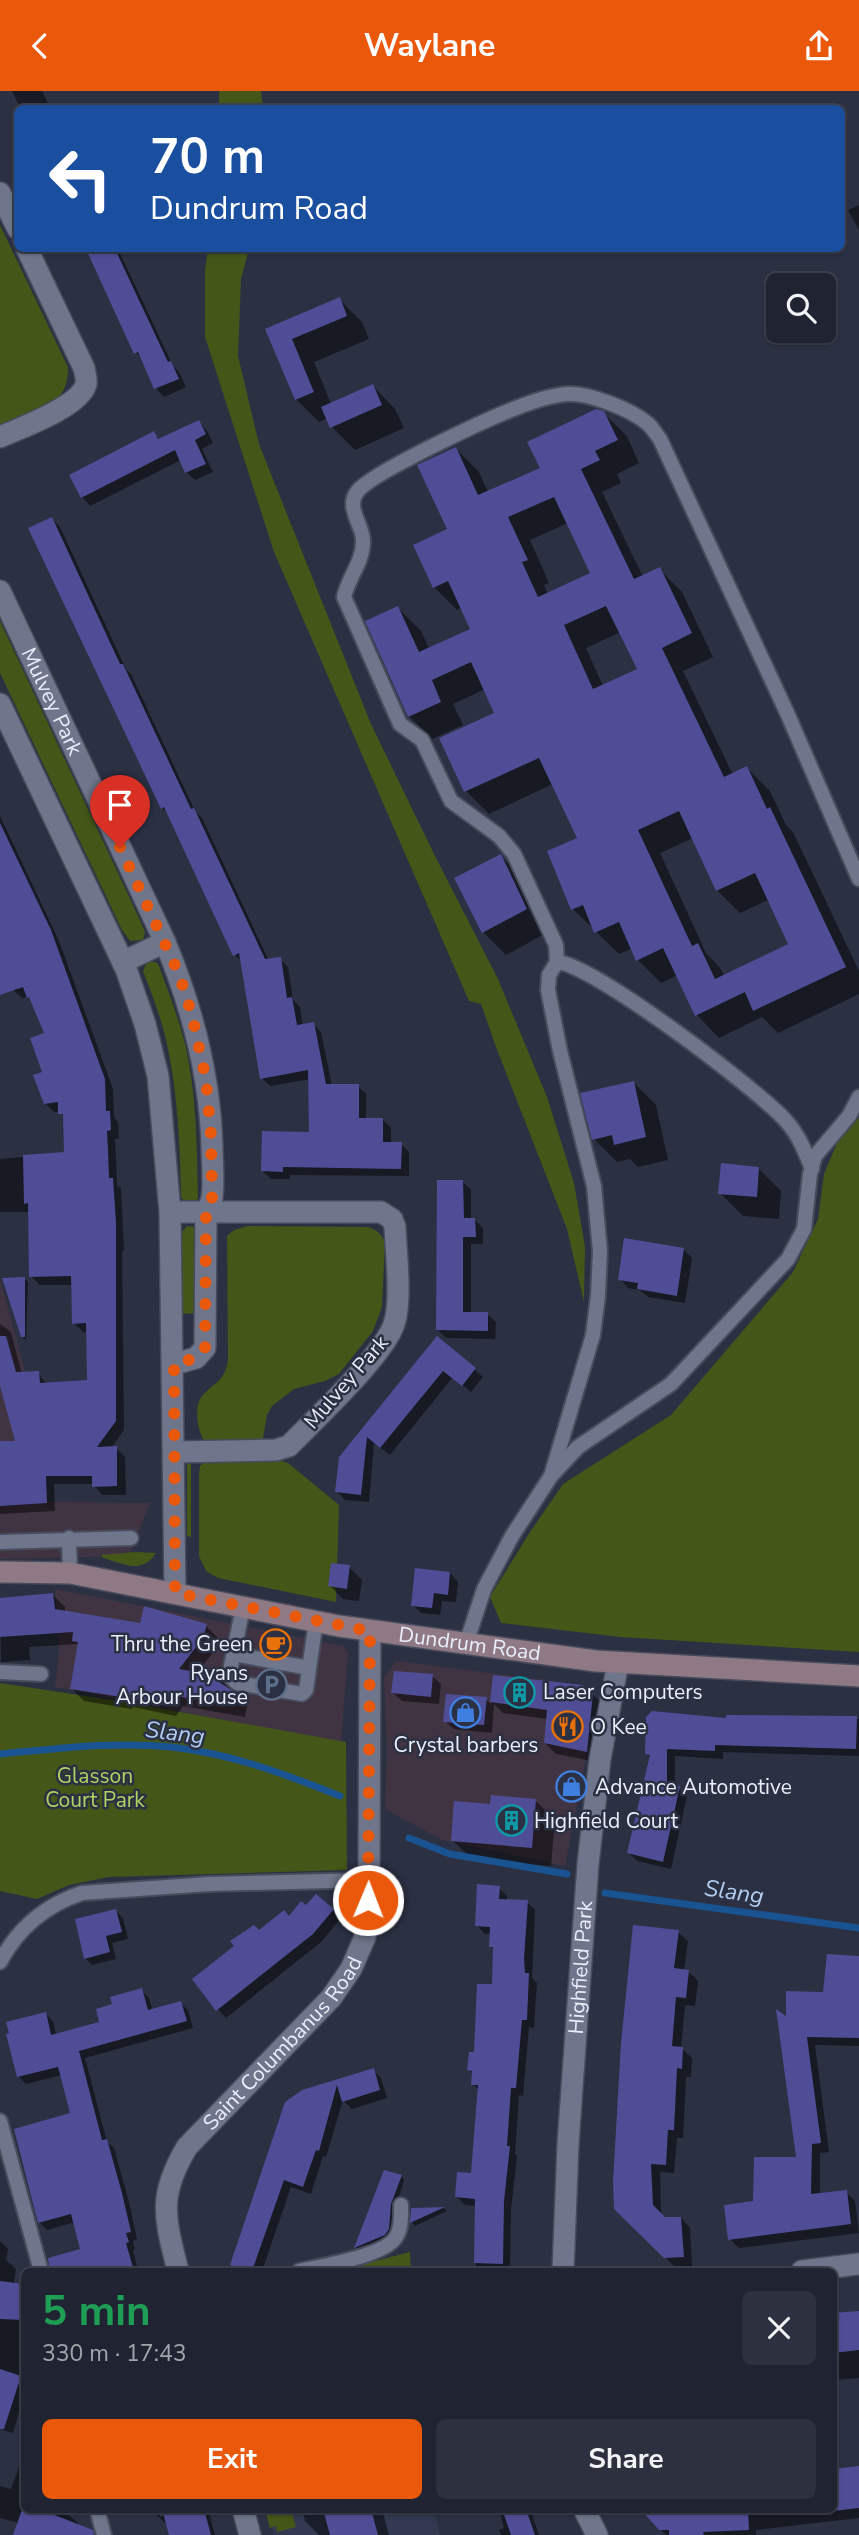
<!DOCTYPE html>
<html lang="en">
<head>
<meta charset="utf-8">
<style>
  body { margin:0; font-family:"Nunito Sans",sans-serif; background:#2d303e; color:#f1f3f6; height:100vh; display:flex; flex-direction:column; font-size:26px; white-space:nowrap }
  * { box-sizing:border-box; margin:0 }
  p { font-size:23px; color:#a2a4ac }
  .icon { flex:none; width:38px; height:38px; fill:none; stroke:currentColor; stroke-width:2; stroke-linecap:round; stroke-linejoin:round }
  .map { position:relative; flex:1; overflow:hidden }
  .details { position:absolute; left:21px; top:2177px; width:816px; height:245px; display:flex; flex-direction:column; background:#202432; border-radius:10px; box-shadow:0 2px 5px #0004,0 0 0 2px #3d414d }
  .details>* { flex:none }
  .guide { position:absolute; left:14px; top:14px; width:831px; height:147px; border-radius:10px; box-shadow:0 2px 5px #0004,0 0 0 2px #3d414d; background:#1a4fa0; color:#fff; overflow:hidden }
  .buttons { position:absolute; left:766px; top:182px; display:grid; gap:14px }
  .buttons a { display:grid; place-items:center; width:70px; height:70px; border-radius:10px; background:#202432; box-shadow:0 2px 5px #0004,0 0 0 2px #3d414d; font-size:35px }
  .pin { position:absolute; display:grid; place-items:center; width:60px; height:60px; color:#fff; margin:-72px -30px; border-radius:50% 50% 50% 0; rotate:-45deg; box-shadow:0 0 7px #0007 }
  .pin .icon { rotate:45deg }
  .me { position:absolute; width:77px; margin:-38px; rotate:1deg; stroke-linejoin:round; filter:drop-shadow(0 0 5px #0008) }
  .turn { display:flex; align-items:center; gap:24px; height:147px; padding:0 21px; font-size:32px }
  .turn .icon { width:91px; height:91px; stroke-width:2.5 }
  .turn b { display:block; font-size:49px; line-height:60px }
  .round { display:grid; place-items:center; flex:none; width:74px; height:74px; border-radius:10px; background:#2d303e }
  .overview { display:flex; align-items:center; justify-content:space-between; height:119px; padding:0 21px }
  h1 { font-size:42px; font-weight:700; line-height:52px; color:#1e9e55 }
  .action { display:flex; gap:14px; margin-top:auto; padding:14px 21px }
  .action a { flex:1; height:80px; border-radius:10px; background:#ea580c; color:#fff; font-size:28px; font-weight:700; line-height:80px; text-align:center }
  .action a+a { background:#2d303e; color:#f1f3f6 }
  header { display:flex; justify-content:space-between; align-items:center; height:91px; padding:0 21px; background:#ea580c; color:#fff; font-size:32px; font-weight:700 }
  .map>svg:first-child { display:block }
</style>
</head>
<body>
<header><svg class="icon" aria-label="back" viewBox="0 0 24 24"><path d="M15 5l-7 7 7 7"/></svg>Waylane<svg class="icon" aria-label="share" viewBox="0 0 24 24"><path d="M12 15V3M7 8l5-5 5 5M5 13v7h14v-7"/></svg></header>
<div class="map">
<svg width="859" height="2444" viewBox="0 0 859 2444">
  <rect width="100%" height="100%" fill="#2b3043"/>
  <path fill="#413442" d="M0 1188 28 1291 45 1375 47 1411 150 1412 129 1465 0 1468Z
    M55 1498 344 1555 348 1562 341 1652 55 1596 59 1562Z
    M396 1570 583 1594 593 1602 587 1661 565 1775 442 1749 385 1718 387 1660 384 1587Z"/>
  <path fill="#323951" d="M267 2419H434L440 2444H274Z"/>
  <path fill="#445618" d="M219 0H261L263 17H219Z
    M0 134 68 276C70 316 31 324 0 340Z
    M208 158H249L241 188 238 265 259 353 371 633 435 765 498 888 547 1006 574 1092 585 1155 584 1211 567 1138 496 956 481 913 469 910 274 461 205 246V180Z
    M0 530 140 829 145 841 143 849 130 850 122 839 0 582Z
    M147 871H156L159 875C170 905 182 935 188 967 197 1014 197 1061 198 1107L195 1111 186 1112 181 1106C180 1056 178 1007 168 958 163 932 153 906 143 880Z
    M859 1026V1561L620 1546 501 1532 490 1506 528 1444 563 1393 671 1324 793 1181 818 1128 824 1083 837 1052Z
    M187 1135 195 1136 197 1140 199 1222 180 1223V1143Z
    M248 1135 368 1136C377 1139 382 1143 385 1152L382 1216 373 1240 339 1283 325 1290 294 1298 272 1315 267 1324 262 1353 205 1351C197 1340 193 1314 203 1304 217 1289 224 1291 228 1269L227 1145 234 1139Z
    M207 1368 278 1369 288 1372 339 1414 336 1511 218 1487 206 1480 199 1465V1382L200 1375Z
    M187 1373H191V1446L187 1445Z
    M136 1461 156 1462C141 1484 125 1473 103 1467L101 1464Z
    M0 1592 125 1611 346 1651 347 1779 109 1786 69 1794 37 1808 0 1800Z
    M410 2161 411 2180H336Z
    M265 2419H291L296 2436 277 2441 276 2435 270 2437Z"/>
  <path fill="#0007" fill-rule="evenodd" d="M12 0H42L51 18H21Z
    M859 114V139L848 119Z
    M87 158H118L173 275 179 281 186 296 164 306 156 297 143 268 136 262Z
    M340 209 362 231 369 248 314 271 331 313 373 295 395 318 404 337 355 359 332 336 328 327 319 331 296 308 267 239Z
    M603 322 627 345 639 372 617 383 621 392 602 401 643 486 659 478 682 501 713 566 683 580 733 684 747 677 770 700 786 734 793 741 859 880V903L778 942 762 926 719 947 697 924 678 884 661 892 638 869 633 857 619 863 573 818 580 748 553 693 489 723 466 700 442 648 497 623 485 598 453 613 463 634 432 648 409 625 398 517 421 540 429 558 472 538 462 516 457 519 434 496 449 439 456 358 479 381 488 401 542 378ZM568 432 592 483 548 503 544 494 549 492 530 449ZM621 541 639 579 603 595 586 557ZM693 747 717 799 740 822 768 809 791 854 725 886 720 877 706 862 660 762Z
    M199 331 207 340 213 352 202 358 213 381 195 389 186 381 181 369 90 415 82 406 153 342 160 349Z
    M52 428 60 436 126 578 131 583 195 720 202 727 269 870 280 868 288 876 293 909 300 916 303 935 313 933 321 941 332 995H358L366 1003V1029H383L391 1037V1053H401L409 1061V1085L290 1084V1088H271L263 1080 311 1043 310 988 270 995 262 987 242 870 235 864 170 724 162 717Z
    M0 725 59 850 113 998 114 1027 118 1031 119 1048H115L116 1069 117 1094 121 1098 124 1160H122L124 1339 111 1357H116L125 1366 126 1404H102L93 1393H54L55 1420 0 1423V1352H17L0 1294V1233L11 1241 22 1283 38 1282 47 1294 89 1291 88 1241H83L74 1232 73 1194H40L31 1185 30 1121H0V1068L66 1062 65 1027 60 1021H54L45 1012 46 943 29 905 22 907 13 899 0 870Z
    M501 765 523 788 548 841 506 864 483 841Z
    M633 991 656 1014 668 1069 638 1076 630 1068 617 1071 594 1048Z
    M758 1077 781 1100 779 1128 743 1125 720 1102Z
    M463 1091 471 1099V1128L475 1129 483 1137V1153H471V1223H487L496 1231 495 1248 446 1247 438 1239Z
    M684 1159 692 1167 685 1212 648 1206 640 1199 628 1197 620 1188Z
    M25 1188 28 1191 26 1249 22 1246Z
    M437 1247 483 1286 471 1301 453 1286 390 1364 374 1352 369 1411 345 1409 337 1401 340 1367Z
    M349 1476 362 1489 359 1510 343 1508 330 1495Z
    M450 1482 458 1491 456 1511 442 1510 440 1524 421 1522 413 1514Z
    M53 1504 65 1516V1522L142 1534 206 1535 218 1547 215 1559 196 1583 219 1587 247 1615 245 1626 183 1615 176 1625 133 1616 132 1618 84 1610 72 1598 79 1554 77 1553 29 1556 30 1569 1 1571 0 1508Z
    M432 1585 441 1593 439 1613 402 1610 393 1602Z
    M494 1586 592 1603 604 1614 597 1671 556 1663 545 1652 548 1628 503 1622 494 1613 492 1642 454 1638 445 1630 486 1608 491 1613Z
    M822 1626 859 1628V1665L723 1661V1668L675 1665V1696L687 1705 671 1778 637 1770 629 1762 651 1667 647 1663 728 1628Z
    M535 1709 555 1729 551 1775 472 1768 452 1749 492 1715Z
    M499 1797 507 1805V1810L527 1811 535 1819 532 1887 537 1892 534 1937 529 1936 523 2005 519 2004 515 2063 517 2065 511 2119 510 2180H476V2115L465 2114 457 2106 473 2084 479 1999 473 1993 474 1983 469 1979 476 1963 493 1895 495 1859 491 1856 492 1843H485L477 1834Z
    M306 1817 332 1819 341 1827 321 1851 226 1927 218 1918 259 1841Z
    M116 1820 123 1827 128 1848 112 1852 116 1868 92 1874 85 1867Z
    M678 1841 688 1850 684 1880 689 1881 698 1890 695 1915 685 1914 681 1957 692 1967 691 1986H686L683 2047H677L674 2082 660 2081 661 2125 665 2128 681 2127 690 2137 692 2175 675 2176 615 2118Z
    M859 1867V1955L815 1954 829 2061 820 2062V2104L846 2101 855 2110 859 2142 739 2157 730 2148 755 2112 798 2068 787 1928 825 1902Z
    M141 1899 149 1907 153 1920 180 1912 188 1919 193 1937 85 1967 107 2051 114 2057 129 2111 137 2148 133 2150 135 2159H133L138 2180H52L50 2169 82 2159 75 2131 47 2139 39 2131 72 2023 62 1984 26 1993 18 1985 46 1923 53 1930 56 1944 101 1932 114 1914Z
    M373 1979 381 1987 387 2007 352 2018 343 2009 326 2066 323 2065 311 2103 291 2096 262 2180H239L232 2173 286 2012Z
    M385 2081 401 2085 404 2089 395 2118 392 2143 388 2147 359 2160 356 2157Z
    M444 2117 447 2120 415 2135 412 2131V2118Z
    M0 2150 8 2158 6 2169 16 2178 13 2198 0 2197Z
    M23 2210 24 2304 13 2342 0 2338V2214Z
    M859 2221V2287L833 2289V2224Z
    M24 2362V2418H58L57 2421 70 2425 78 2432 73 2444H15L19 2432 0 2427V2395L11 2398Z
    M859 2377V2427L756 2439V2444H666L644 2420 632 2418H833V2380Z
    M156 2418H174L160 2422V2426L176 2421 175 2418H208L215 2444H171L168 2431 165 2432 157 2424Z
    M302 2418H382L389 2444H319L305 2430Z
    M499 2418H530L539 2444H501L499 2439 504 2437Z"/>
  <g fill="none" stroke-linecap="round" stroke-linejoin="round">
    <path stroke="#195391" stroke-width="7" d="M0 1663C56 1658 114 1650 171 1656 229 1662 285 1683 340 1705
      M409 1747 450 1763 567 1783
      M605 1802 859 1837"/>
  </g>
  <path fill="#504d97" fill-rule="evenodd" d="M86 158H115L168 271 171 270 179 288 154 298 138 261 134 263Z
    M340 206 347 225 292 248 314 301 295 309 265 238Z
    M373 293 382 314 330 337 321 316Z
    M596 318 604 320 618 349 595 360 600 369 581 378 634 488 660 476 692 542 662 557 724 686 747 675 767 718 770 716 846 876 753 920 745 901 695 925 663 857 636 870 619 831 594 842 583 814 571 819 547 760 577 747 539 667 464 701 439 647 494 622 471 571 432 589 441 611 408 626 365 530 398 515 419 561 470 538 448 490 433 497 413 454 447 438 417 374 456 356 478 404 540 377 527 351ZM554 406 590 482 538 506 522 471 528 469 508 426ZM606 515 637 578 593 598 564 534ZM679 720 716 800 755 782 788 853 715 888 698 852 692 855 638 739Z
    M199 329 206 343 195 349 206 373 185 382 175 359 81 407 69 384 154 340 158 348Z
    M52 426 120 573H123L191 718 194 717 265 868 281 866 287 907 292 906 297 934 314 931 326 993H359V1027H383V1051H402L401 1078 283 1076V1081L261 1080 262 1040 309 1041 308 979 260 988 239 862 233 865 164 716 161 718 28 437Z
    M0 732 51 839 105 988 106 1020H110L111 1039 107 1040 108 1059 109 1087H113L116 1132V1330L97 1356 117 1355V1395L92 1396V1385H46L47 1412 0 1415V1350H15L0 1295V1245H6L16 1281 39 1280 40 1292 87 1289 86 1232 72 1233 71 1185 29 1186 28 1112 24 1113 23 1064 64 1061 63 1023H58V1011L44 1013 33 984 42 981 30 947 44 942 29 906 27 907 23 896 0 904Z
    M501 763 527 818 482 842 454 787Z
    M634 990 646 1046 614 1054 612 1044 592 1049 580 1002Z
    M721 1072 759 1076 757 1106 718 1103Z
    M437 1089H463L464 1127H475L476 1146H463V1221H488V1240L436 1239Z
    M624 1147 684 1157 677 1205 637 1198 638 1192 618 1189Z
    M25 1186V1246H21L2 1187Z
    M437 1245 476 1277 462 1295 443 1280 380 1357 367 1346 361 1404 335 1401 339 1366Z
    M331 1472 350 1474 347 1498 328 1495Z
    M415 1477 450 1481 448 1504 434 1502 432 1517 411 1515Z
    M53 1502 55 1518 140 1532 144 1515 207 1533 203 1547 179 1578 220 1585 219 1591 236 1602 234 1615 171 1604 163 1614 121 1605V1606L70 1598 78 1551 72 1550 73 1541 0 1546V1507Z
    M394 1580 433 1583 431 1606 391 1602Z
    M493 1584 583 1594 593 1602 587 1661 544 1652 547 1619 490 1611Z
    M446 1603 487 1606 484 1634 443 1631Z
    M652 1620 726 1627V1624L857 1625 856 1658 715 1654V1660L667 1658V1692L680 1695 663 1771 627 1762 650 1664 645 1663 646 1626Z
    M491 1704 536 1708 532 1757 451 1750 454 1710 490 1713Z
    M477 1793 500 1795 499 1808 528 1809 524 1868 525 1882H529L527 1929H522L516 1997H511L507 2055H510L504 2110 503 2173 474 2172 475 2108 455 2106 457 2081 471 2082 478 1994H471L472 1980 467 1979 469 1961H474L477 1893H492L493 1856H489L490 1836 475 1835Z
    M316 1803 334 1818 313 1843 216 1920 192 1888 234 1855 230 1850 254 1834 259 1839 284 1819 289 1825 301 1810 306 1814Z
    M116 1818 122 1841 106 1845 110 1861 84 1868 75 1828Z
    M633 1834 679 1839 674 1877 689 1879 686 1907 676 1906 672 1955 683 1956 682 1978 677 1977 674 2039H668L666 2074 651 2073 653 2114 665 2126H681L684 2166 664 2167 614 2118 613 2091 621 1952Z
    M827 1863 859 1865V1947L807 1946 821 2052 812 2053 811 2103 847 2099 851 2133 728 2149 724 2114 753 2110 754 2066H796L776 1918 786 1925V1900L823 1901Z
    M142 1897 148 1919 181 1910 187 1930 79 1960 102 2049 107 2048 122 2102 131 2141 126 2142 129 2151 126 2152 134 2180H50L48 2167 80 2158 71 2123 38 2132 14 2038 70 2022 58 1976 17 1986 6 1943 9 1942 6 1931 46 1921 51 1944 99 1931 96 1918 112 1913 110 1906Z
    M374 1977 380 1999 342 2011 337 1994 319 2060 316 2059 303 2096 284 2089 252 2180 230 2174 285 2011 302 1999Z
    M384 2079 402 2084 391 2113 389 2138 385 2144 354 2157Z
    M445 2116 410 2132 411 2117Z
    M0 2190 24 2193V2229L0 2228Z
    M859 2220V2259L833 2262V2222Z
    M0 2278 21 2285 4 2338H0Z
    M859 2375V2417L833 2420V2378Z
    M24 2413V2418H39L93 2439 94 2444H13Z
    M162 2418H204L211 2444H169Z
    M323 2418H371L378 2444H330Z
    M502 2418H526L535 2444H511Z
    M640 2418H748L749 2439 703 2441 704 2444H669V2439H659Z"/>
  <g fill="none" stroke-linecap="round" stroke-linejoin="round">
    <defs>
      <path id="lane" d="M557 871 556 854 514 763 499 745 451 710 422 649 400 633 344 506C348 487 363 471 363 451 364 435 345 417 357 401 370 382 490 327 516 317 531 311 552 304 568 303 589 302 630 318 647 332 652 336 656 343 660 348L788 624 859 788
        M551 1385 593 1244 598 1205 600 1160 594 1095 560 960 548 899 549 884 557 871C594 874 759 999 787 1031 799 1045 805 1060 812 1078
        M69 1447 70 1482
        M0 1451 131 1447
        M243 1516 230 1580V1585L237 1592 302 1603 306 1599 316 1530
        M466 1553 484 1498 512 1445 551 1385 578 1356 671 1293 788 1168 804 1138 810 1083 815 1065 849 1025 859 1006
        M233 1563 309 1577
        M0 1581 41 1583
        M0 1871C18 1837 46 1814 82 1802L209 1793 369 1789
        M0 2030 41 2180
        M299 2180C321 2175 385 2165 396 2146 402 2137 401 2124 401 2114
        M97 2418 104 2444"/>
      <g id="street">
        <path d="M0 102 18 138"/>
        <path d="M0 346C20 337 80 316 86 293 87 289 85 282 84 277L27 158"/>
        <path id="s1" d="M0 500 165 851C192 916 210 985 212 1056 212 1070 215 1099 211 1111 210 1114 207 1117 206 1120L205 1257 196 1267 174 1273"/>
        <path d="M0 613 126 878 145 933 158 985 170 1121 175 1502"/>
        <path d="M123 871 165 851"/>
        <path d="M170 1121H381L392 1128 395 1136C396 1162 402 1210 394 1233 384 1264 314 1329 289 1355L276 1359 174 1361"/>
        <path id="s2" d="M178 2180C165 2127 157 2106 187 2056L331 1907 351 1878 365 1846 369 1789 370 1540"/>
        <path id="s3" d="M563 2180 568 2053 588 1773 600 1668 618 1572"/>
        <path d="M802 2180 859 2173"/>
        <path d="M243 2418 250 2444"/>
        <path d="M584 2418 597 2444"/>
      </g>
      <g id="secondary">
        <path id="s4" d="M0 1481 70 1482 339 1535 596 1570 859 1585"/>
      </g>
    </defs>
    <use href="#lane" stroke="#474b5b" stroke-width="18"/>
    <use href="#street" stroke="#474b5b" stroke-width="24"/>
    <use href="#secondary" stroke="#474b5b" stroke-width="24"/>
    <use href="#lane" stroke="#6f758b" stroke-width="14"/>
    <use href="#street" stroke="#6f758b" stroke-width="21"/>
    <use href="#secondary" stroke="#8e7985" stroke-width="21"/>
  </g>
  <g fill="none" stroke-linecap="round" stroke-linejoin="round">
    <path stroke="#ea580c" stroke-width="12" stroke-dasharray="0 21.6" d="M120 756 179 883 192 924 206 989 211 1044 212 1107 206 1120 205 1257 196 1267 174 1273 175 1502 370 1540 368 1809"/>
  </g>
  <defs>
    <symbol id="cafe-ring" viewBox="-11 -11 22 22"><circle r="9.5" fill="#2b3043" stroke="#e8710a" stroke-width="1.5"/><path d="M-5.5-4.5H6V0H3Q3 3.5 0 3.5H-2.5Q-5.5 3.5-5.5 0ZM3-3.2v2h1.7v-2ZM-6 4.5H4V6H-6Z" fill="#e8710a"/></symbol>
    <symbol id="parking-ring" viewBox="-11 -11 22 22"><circle r="9.5" fill="#2b3043" stroke="#5c6f8a" stroke-width="1.5"/><path d="M-3.5-5.5H1a3.5 3.5 0 0 1 0 7H-1V5.5H-3.5ZM-1-3.4V-.6H.8a1.4 1.4 0 0 0 0-2.8Z" fill="#5c6f8a"/></symbol>
    <symbol id="building-ring" viewBox="-11 -11 22 22"><circle r="9.5" fill="#2b3043" stroke="#0f9aa8" stroke-width="1.5"/><path d="M-4-6H4V6H1V3H-1V6H-4ZM-2.5-4.3h1.7v1.8h-1.7ZM.8-4.3h1.7v1.8H.8ZM-2.5-1h1.7V.8h-1.7ZM.8-1h1.7V.8H.8Z" fill="#0f9aa8"/></symbol>
    <symbol id="shop-ring" viewBox="-11 -11 22 22"><circle r="9.5" fill="#2b3043" stroke="#3f7fe0" stroke-width="1.5"/><path d="M-5-2.5h2.3a2.7 3.5 0 0 1 5.4 0H5L5.5 6h-11ZM-1.5-2.5h3a1.5 2.3 0 0 0-3 0Z" fill="#3f7fe0"/></symbol>
    <symbol id="restaurant-ring" viewBox="-11 -11 22 22"><circle r="9.5" fill="#2b3043" stroke="#e8710a" stroke-width="1.5"/><path d="M-5-6h1v4h1v-4h1v4h1v-4h1v5L-1.5 .5V6h-2V.5L-5-1ZM5-6V6H3V1.5H1.5Q1.5-4 5-6Z" fill="#e8710a"/></symbol>
  </defs>
  <g fill-rule="evenodd">
    <use href="#cafe-ring" x="258" y="1536" width="35" height="35"/>
    <use href="#parking-ring" x="254" y="1576" width="35" height="35"/>
    <use href="#building-ring" x="502" y="1584" width="35" height="35"/>
    <use href="#shop-ring" x="448" y="1604" width="35" height="35"/>
    <use href="#restaurant-ring" x="550" y="1618" width="35" height="35"/>
    <use href="#shop-ring" x="554" y="1678" width="35" height="35"/>
    <use href="#building-ring" x="494" y="1712" width="35" height="35"/>
  </g>
  <g text-anchor="middle" dominant-baseline="central" stroke-width="5" stroke-linejoin="round" paint-order="stroke">
    <g font-size="21" fill="#eaeefb" stroke="#2b3043">
      <text stroke="none"><textPath href="#s1" startOffset="122">Mulvey Park</textPath></text>
      <text transform="translate(346 1291) rotate(-49)">Mulvey Park</text>
      <text stroke="none"><textPath href="#s4" startOffset="476">Dundrum Road</textPath></text>
      <text stroke="none"><textPath href="#s3" startOffset="304">Highfield Park</textPath></text>
      <text stroke="none"><textPath href="#s2" startOffset="271">Saint Columbanus Road</textPath></text>
    </g>
    <g font-size="21" fill="#eaeefb" stroke="#2b3043" text-anchor="start">
      <text x="253" y="1553" text-anchor="end">Thru the Green</text>
      <text x="248" y="1582" text-anchor="end">Ryans<tspan x="248" dy="24">Arbour House</tspan></text>
      <text x="543" y="1601">Laser Computers</text>
      <text x="590" y="1636">O Kee</text>
      <text x="466" y="1654" text-anchor="middle">Crystal barbers</text>
      <text x="595" y="1696">Advance Automotive</text>
      <text x="534" y="1730">Highfield Court</text>
    </g>
    <g font-size="21" fill="#afd461" stroke="#2b3043">
      <text x="95" y="1685">Glasson<tspan x="95" dy="24">Court Park</tspan></text>
    </g>
    <g font-size="23" font-style="italic" fill="#b2cff3" stroke="#2b3043">
      <text transform="translate(175 1642) rotate(7)">Slang</text>
      <text transform="translate(734 1801) rotate(8)">Slang</text>
    </g>
  </g>
</svg>
<div class="buttons">
<a><svg class="icon" aria-label="search" viewBox="0 0 24 24"><circle cx="10" cy="10" r="6"/><path d="M15 15l6 6"/></svg></a>
</div>
<div class="pin" style="left:120px;top:756px;background:#d93025"><svg class="icon" aria-label="arrive" viewBox="0 0 24 24"><path d="M6 21V4h12l-3 4 3 4H6"/></svg></div>
<svg class="me" style="left:368px;top:1809px" viewBox="-20 -20 40 40"><circle r="17" fill="#ea580c" stroke="#fff" stroke-width="3"/><path d="M0-11L8 9 0 5-8 9z" fill="#fff"/></svg>
<div class="guide">
<div class="turn"><svg class="icon" aria-label="left" viewBox="0 0 24 24"><path d="M17 20v-9H6M10 6l-5 5 5 5"/></svg><div><b>70 m</b>Dundrum Road</div></div>
</div>
<section class="details">
<div class="overview"><div><h1>5 min</h1><p>330 m · 17:43</p></div><a class="round"><svg class="icon" aria-label="close" viewBox="0 0 24 24"><path d="M6 6l12 12M18 6L6 18"/></svg></a></div>
<div class="action"><a>Exit</a><a>Share</a></div>
</section>
</div>
</body>
</html>
